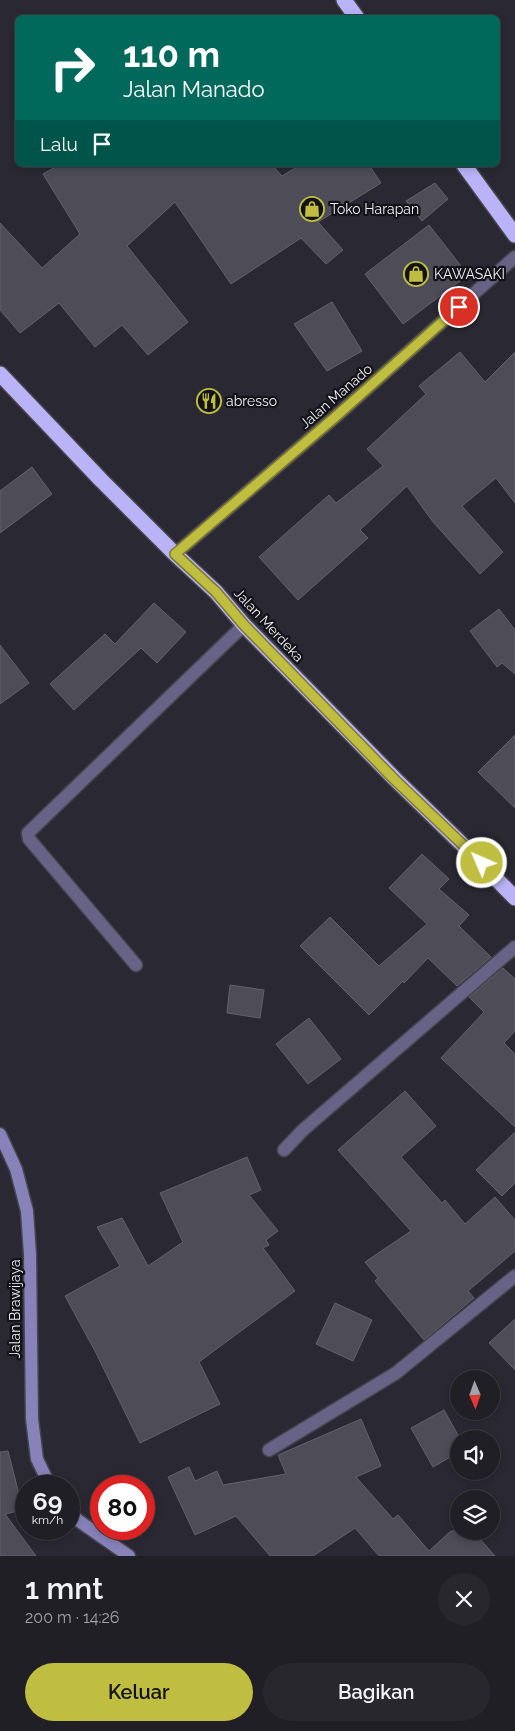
<!DOCTYPE html>
<html lang="id">
<head>
<meta charset="utf-8">
<style>
  body { margin:0; font-family:Raleway,sans-serif; background:#28272e; color:#f1f3f6; height:100vh; display:flex; flex-direction:column; font-size:19px; white-space:nowrap }
  * { box-sizing:border-box; margin:0 }
  p { font-size:16px; color:#a2a2a7 }
  .icon { flex:none; width:28px; height:28px; fill:none; stroke:currentColor; stroke-width:2; stroke-linecap:round; stroke-linejoin:round }
  .map { position:relative; height:1556px; overflow:hidden }
  .sheet { display:flex; flex-direction:column; background:#201f26; flex:1 }
  .sheet>* { flex:none }
  .top-card { position:absolute; left:15px; top:15px; width:485px; height:152px; border-radius:8px; box-shadow:0 2px 8px #0003,0 0 0 1px #3d3d43; background:#00695c; color:#fff; overflow:hidden }
  .needle { width:32px; rotate:178deg }
  .fabs { position:absolute; left:450px; top:1370px; display:grid; gap:10px }
  .fabs a { display:grid; place-items:center; width:50px; height:50px; border-radius:50%; background:#201f26; box-shadow:0 2px 8px #0003,0 0 0 1px #3d3d43; font-size:25px }
  .speed { position:absolute; left:15px; top:1475px; display:flex; gap:10px; font-size:25px; font-weight:700; text-align:center }
  .speed>* { display:grid; place-content:center; width:65px; height:65px; border-radius:50%; background:#201f26; box-shadow:0 2px 8px #0003,0 0 0 1px #3d3d43; line-height:1 }
  .speed small { font-size:12px; font-weight:400 }
  .speed .limit { border:8px solid #d22; background:#fff; color:#111 }
  .pin { position:absolute; display:grid; place-items:center; width:42px; height:42px; color:#fff; margin:-21px; border:2px solid #fff; border-radius:50%; box-shadow:0 1px 5px #0007 }
  .me { position:absolute; width:55px; margin:-28px; rotate:315deg; stroke-linejoin:round; filter:drop-shadow(0 0 4px #0008) }
  .turn { display:flex; align-items:center; gap:18px; height:105px; padding:0 25px; font-size:22px }
  .turn .icon { width:65px; height:65px; stroke-width:2.5 }
  .turn b { display:block; font-size:35px; line-height:42px }
  .then { display:flex; align-items:center; height:48px; padding:0 25px; background:#0003; gap:10px; font-size:19px }
  .round { display:grid; place-items:center; flex:none; width:52px; height:52px; border-radius:26px; background:#28272e }
  .overview { display:flex; align-items:center; justify-content:space-between; height:85px; padding:0 25px }
  h1 { font-size:30px; font-weight:600; line-height:38px }
  .primary-button { display:flex; gap:10px; margin-top:auto; padding:10px 25px }
  .primary-button a { flex:1; height:58px; border-radius:30px; background:#c0be40; color:#111; font-size:20px; font-weight:600; line-height:58px; text-align:center }
  .primary-button a+a { background:#28272e; color:#f1f3f6 }
  .map>svg:first-child { display:block }
</style>
</head>
<body>
<div class="map">
<svg width="515" height="1556" viewBox="0 0 515 1556">
  <rect width="100%" height="100%" fill="#2a2933"/>
  <path fill="#4d4c57" stroke="#62616d" d="M59 165H272L282 176 300 165H369L381 183 318 222 343 250 326 264 301 238 231 284 175 202 127 246 188 322 148 355 122 325 95 347 59 303 20 333 0 310V223L42 268 80 234 43 174Z
    M435 183 448 199 422 221 406 201Z
    M429 225 468 275 403 324 365 274Z
    M332 302 362 351 327 371 294 324Z
    M460 352 485 382 515 352V503L496 478 462 506 503 552 480 574 433 522 407 486 360 530 368 538 298 600 259 557 329 495 336 503 383 466 367 449 426 394 419 386Z
    M32 467 52 494 0 533V491Z
    M154 603 186 632 157 663 141 648 74 710 50 684 105 634 115 644Z
    M499 609 515 630V674L502 663 497 667 470 631Z
    M0 645 29 683 0 704Z
    M515 735V808L478 772Z
    M422 854 449 879 439 889 469 915 459 926 491 957 457 986 428 958 404 983 403 981 369 1015 300 946 330 917 379 966 427 924 389 888Z
    M503 968 515 979V1031L504 1043 515 1054V1127L441 1058 484 1012 469 997Z
    M230 985 264 990 260 1018 227 1013Z
    M309 1018 341 1059 308 1084 276 1044Z
    M405 1091 436 1126 401 1157 442 1203 445 1200 465 1224 495 1197 515 1220V1251L468 1291 474 1298 424 1340 375 1281 378 1278 365 1262 411 1231 338 1150Z
    M515 1132V1183L502 1196 476 1170Z
    M247 1157 261 1190 249 1195 278 1231 266 1240 269 1245 263 1248 295 1291 199 1362 220 1404 140 1443 95 1351 65 1296 120 1266 97 1227 122 1218 148 1266 183 1242 160 1193Z
    M335 1303 372 1320 353 1361 316 1344Z
    M515 1319V1370L489 1343Z
    M444 1410 459 1437V1452L433 1467 411 1428Z
    M361 1419 381 1466 356 1477 393 1519 398 1515 429 1551 451 1531H473L495 1556H379L355 1528 313 1556H270L236 1516 195 1535 168 1477 189 1467 195 1481 217 1471 223 1485 286 1474 278 1455Z
    M8 1451 23 1510 5 1514 36 1556H0V1452Z"/>
  <g fill="none" stroke-linecap="round" stroke-linejoin="round">
    <defs>
      <path id="lane" d="M136 965 29 839 28 833 244 625"/>
      <path id="street" d="M175 554 334 418 515 257
        M284 1150 303 1130 515 947
        M269 1450 396 1373 515 1276"/>
      <path id="secondary" d="M0 1134 16 1169 27 1211 30 1254 32 1419 37 1459 50 1486
        M69 1512 79 1521 129 1556"/>
      <path id="highway" d="M344 0 357 18
        M464 165 515 235
        M0 374 101 480 175 554 216 592 244 625 395 779 470 852 515 898"/>
    </defs>
    <use href="#lane" stroke="#46454e" stroke-width="15"/>
    <use href="#street" stroke="#46454e" stroke-width="15"/>
    <use href="#secondary" stroke="#46454e" stroke-width="15"/>
    <use href="#highway" stroke="#46454e" stroke-width="18"/>
    <use href="#lane" stroke="#666386" stroke-width="12"/>
    <use href="#street" stroke="#666386" stroke-width="12"/>
    <use href="#secondary" stroke="#8882ba" stroke-width="12"/>
    <use href="#highway" stroke="#bab3f8" stroke-width="15"/>
  </g>
  <g fill="none" stroke-linecap="round" stroke-linejoin="round">
    <defs>
      <path id="route" d="M459 307 334 418 175 554 216 592 244 625 395 780 482 863"/>
    </defs>
    <use href="#route" stroke="#7d7c2a" stroke-width="12"/>
    <use href="#route" stroke="#c0be40" stroke-width="9"/>
  </g>
  <defs>
    <symbol id="shop-ring" viewBox="-11 -11 22 22"><circle r="9.5" fill="#131217" stroke="#c0be40" stroke-width="1.5"/><path d="M-5-2.5h2.3a2.7 3.5 0 0 1 5.4 0H5L5.5 6h-11ZM-1.5-2.5h3a1.5 2.3 0 0 0-3 0Z" fill="#c0be40"/></symbol>
    <symbol id="restaurant-ring" viewBox="-11 -11 22 22"><circle r="9.5" fill="#131217" stroke="#c0be40" stroke-width="1.5"/><path d="M-5-6h1v4h1v-4h1v4h1v-4h1v5L-1.5 .5V6h-2V.5L-5-1ZM5-6V6H3V1.5H1.5Q1.5-4 5-6Z" fill="#c0be40"/></symbol>
  </defs>
  <g fill-rule="evenodd">
    <use href="#shop-ring" x="298" y="195" width="28" height="28"/>
    <use href="#shop-ring" x="402" y="260" width="28" height="28"/>
    <use href="#restaurant-ring" x="195" y="387" width="28" height="28"/>
  </g>
  <g text-anchor="middle" dominant-baseline="central" stroke-width="4.5" stroke-linejoin="round" paint-order="stroke">
    <g font-size="14" fill="#efeef5" stroke="#131217" text-anchor="start">
      <text x="330" y="209">Toko Harapan</text>
      <text x="434" y="274">KAWASAKI</text>
      <text x="226" y="401">abresso</text>
    </g>
    <g font-size="14" fill="#efeef5" stroke="#131217">
      <text transform="translate(336 396) rotate(-41)">Jalan Manado</text>
      <text transform="translate(269 625) rotate(47)">Jalan Merdeka</text>
      <text transform="translate(15 1309) rotate(-90)">Jalan Brawijaya</text>
    </g>
  </g>
</svg>
<div class="fabs">
<a><svg class="needle" viewBox="-14 -14 28 28"><path d="M0-13l5 13h-10z" fill="#e53935"/><path d="M0 13l5-13h-10z" fill="#a2a2a7"/></svg></a>
<a><svg class="icon" aria-label="sound" viewBox="0 0 24 24"><path d="M4 9h4l5-4v14l-5-4H4zM17 9q2 3 0 6"/></svg></a>
<a><svg class="icon" aria-label="layers" viewBox="0 0 24 24"><path d="M12 4l9 5-9 5-9-5zM3 14l9 5 9-5"/></svg></a>
</div>
<div class="speed"><div>69<small>km/h</small></div><div class="limit">80</div></div>
<div class="pin" style="left:459px;top:307px;background:#d93025"><svg class="icon" aria-label="arrive" viewBox="0 0 24 24"><path d="M6 21V4h12l-3 4 3 4H6"/></svg></div>
<svg class="me" style="left:482px;top:863px" viewBox="-20 -20 40 40"><circle r="17" fill="#c0be40" stroke="#fff" stroke-width="3"/><path d="M0-11L8 9 0 5-8 9z" fill="#fff"/></svg>
<div class="top-card">
<div class="turn"><svg class="icon" aria-label="right" viewBox="0 0 24 24"><path d="M7 20v-9h11M14 6l5 5-5 5"/></svg><div><b>110 m</b>Jalan Manado</div></div>
<div class="then">Lalu<svg class="icon" aria-label="arrive" viewBox="0 0 24 24"><path d="M6 21V4h12l-3 4 3 4H6"/></svg></div>
</div>
</div>
<section class="sheet">
<div class="overview"><div><h1>1 mnt</h1><p>200 m · 14:26</p></div><a class="round"><svg class="icon" aria-label="close" viewBox="0 0 24 24"><path d="M6 6l12 12M18 6L6 18"/></svg></a></div>
<div class="primary-button"><a>Keluar</a><a>Bagikan</a></div>
</section>
</body>
</html>
